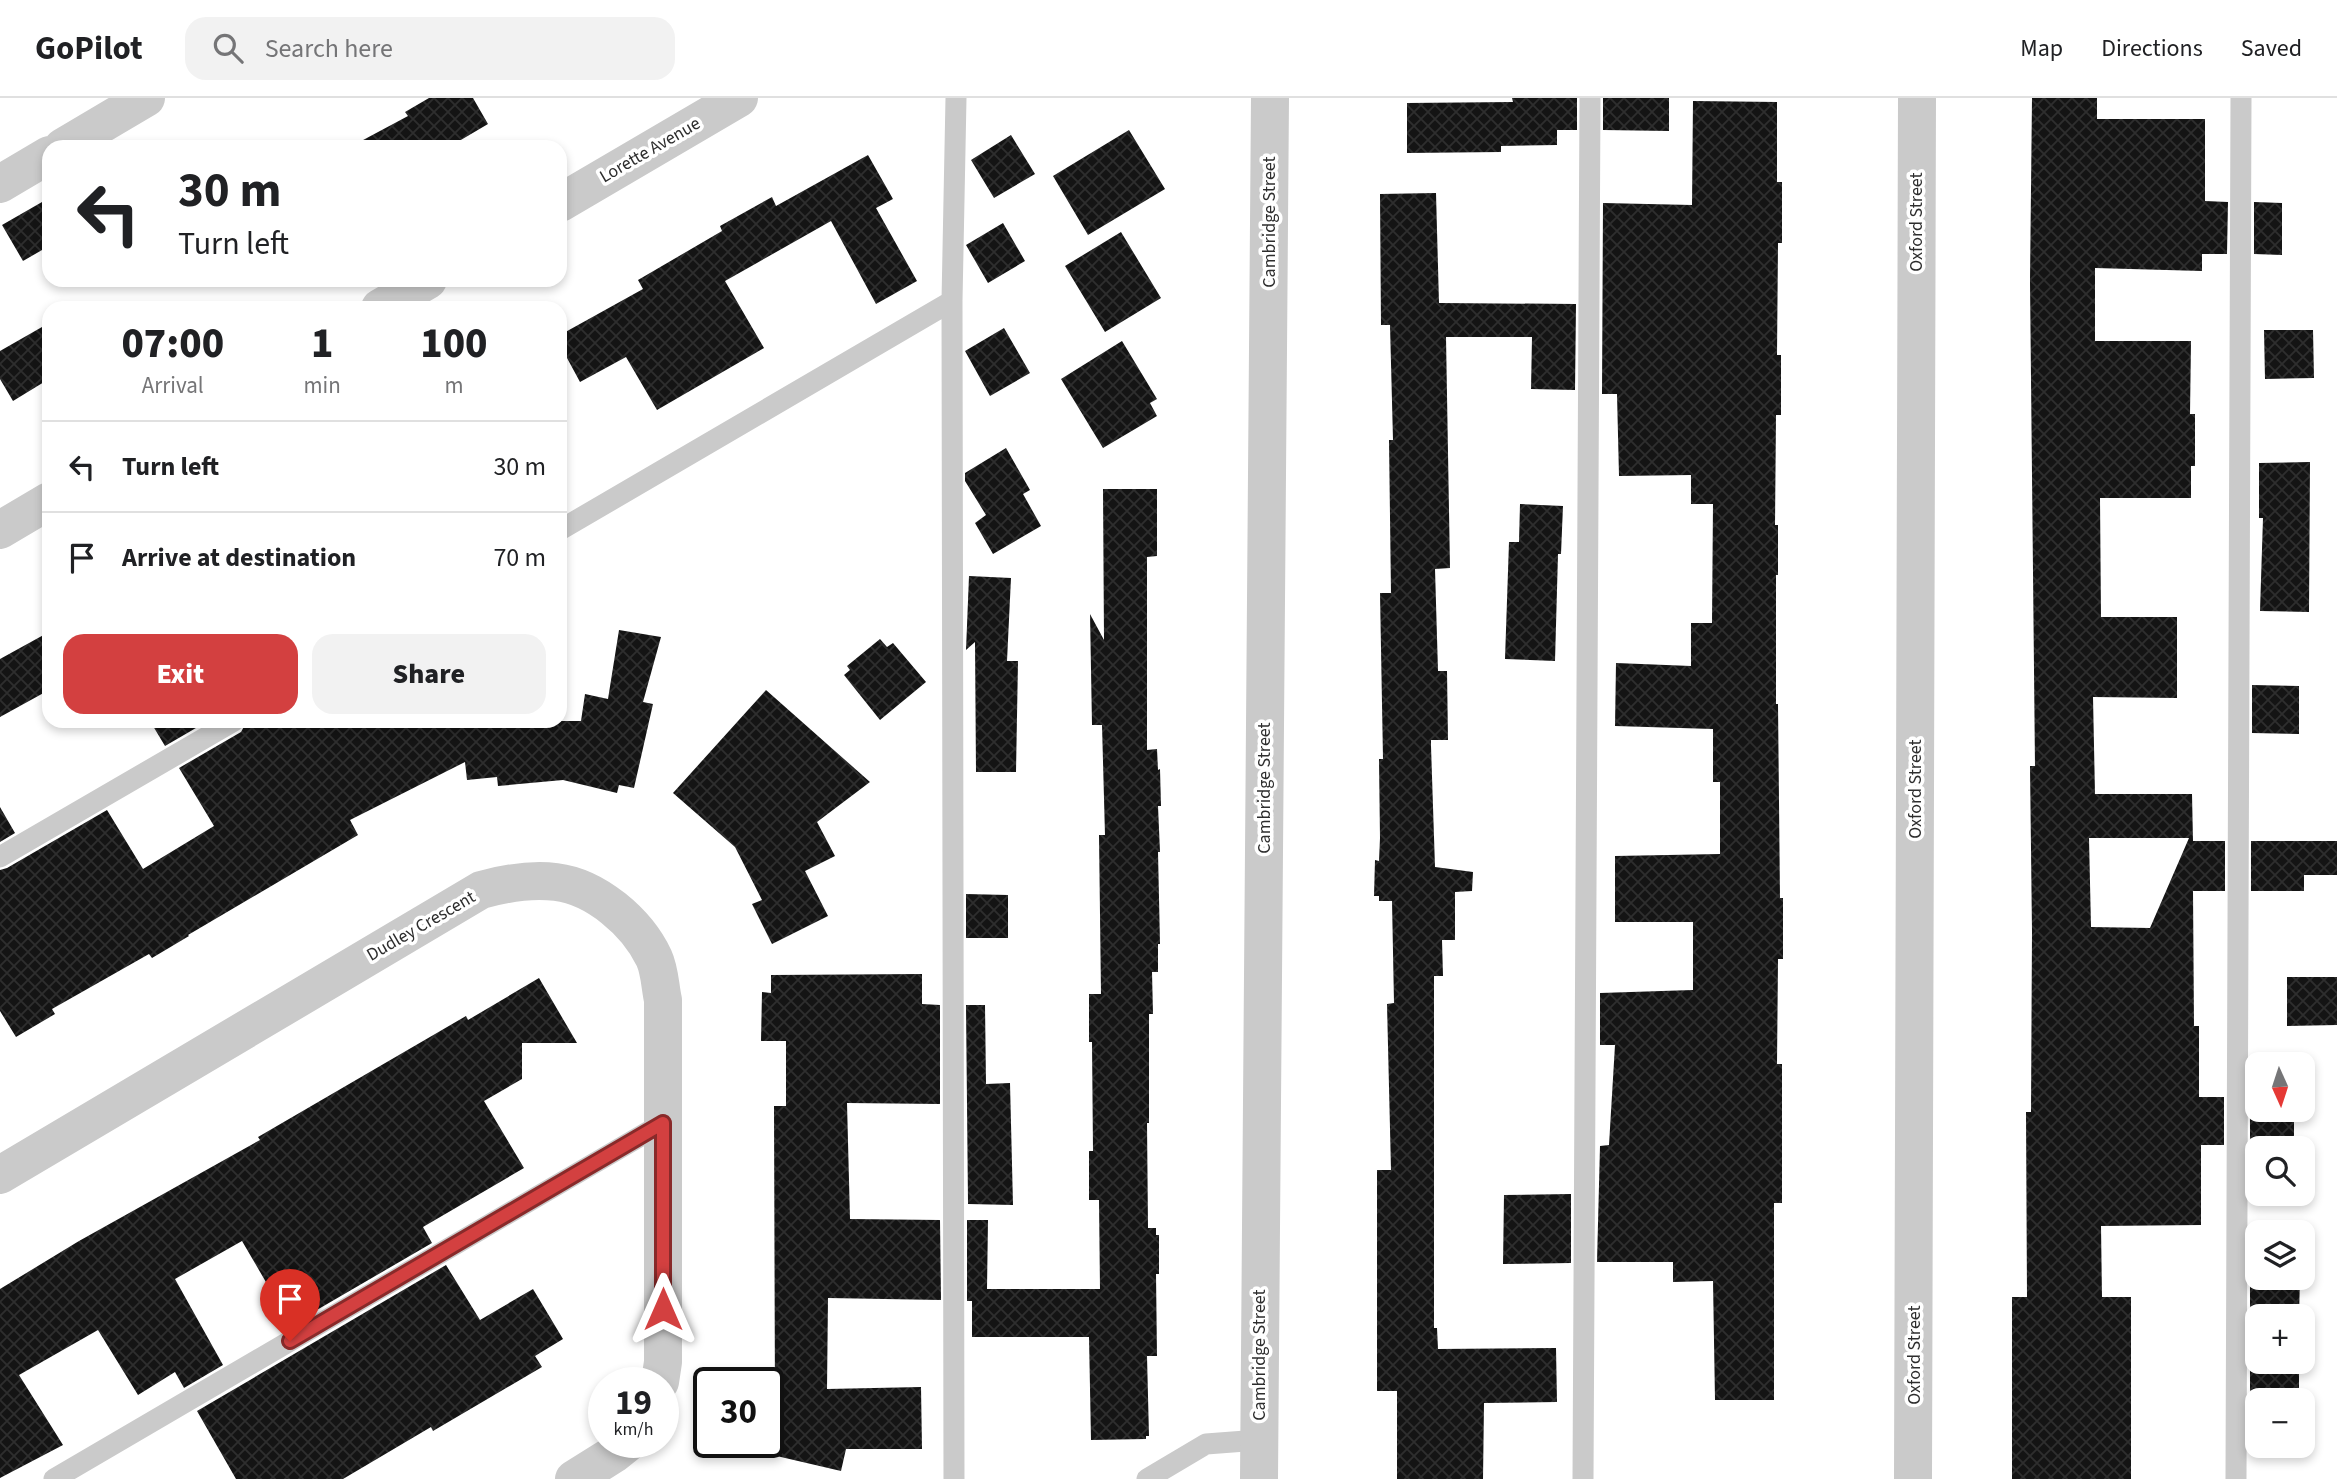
<!DOCTYPE html>
<html lang="en">
<head>
<meta charset="utf-8">
<style>
  body { margin:0; font-family:"Source Sans 3",sans-serif; background:#f2f2f2; color:#202124; height:100vh; display:flex; flex-direction:column; font-size:26px; white-space:nowrap }
  * { box-sizing:border-box; margin:0 }
  p { font-size:23px; color:#757577 }
  .icon { flex:none; width:38px; height:38px; fill:none; stroke:currentColor; stroke-width:2; stroke-linecap:round; stroke-linejoin:round }
  .map { position:relative; flex:1; overflow:hidden }
  .side { position:absolute; left:42px; top:203px; width:525px; height:427px; display:flex; flex-direction:column; background:#fff; border-radius:21px; box-shadow:0 4px 10px #0003 }
  .side>* { flex:none }
  .hud { position:absolute; left:42px; top:42px; width:525px; height:147px; border-radius:21px; box-shadow:0 4px 10px #0003; background:#fff; color:#202124; overflow:hidden }
  .needle { width:46px; rotate:177deg }
  .buttons { position:absolute; left:2245px; top:954px; display:grid; gap:14px }
  .buttons a { display:grid; place-items:center; width:70px; height:70px; border-radius:14px; background:#fff; box-shadow:0 4px 10px #0003; font-size:35px }
  .speed { position:absolute; left:588px; top:1269px; display:flex; gap:14px; font-size:35px; font-weight:700; text-align:center }
  .speed>* { display:grid; place-content:center; width:91px; height:91px; border-radius:50%; background:#fff; box-shadow:0 4px 10px #0003; line-height:1 }
  .speed small { font-size:18px; font-weight:400 }
  .speed .limit { border:4px solid #111; border-radius:10px; background:#fff; color:#111 }
  .pin { position:absolute; display:grid; place-items:center; width:60px; height:60px; color:#fff; margin:-72px -30px; border-radius:50% 50% 50% 0; rotate:-45deg; box-shadow:0 0 7px #0007 }
  .pin .icon { rotate:45deg }
  .me { position:absolute; width:77px; margin:-38px; rotate:0deg; stroke-linejoin:round; filter:drop-shadow(0 0 5px #0008) }
  .turn { display:flex; align-items:center; gap:24px; height:147px; padding:0 21px; font-size:32px }
  .turn .icon { width:91px; height:91px; stroke-width:2.5 }
  .turn b { display:block; font-size:49px; line-height:60px }
  .eta { display:flex; justify-content:space-evenly; align-items:center; height:119px; text-align:center }
  .eta b { font-size:42px; font-weight:800; line-height:49px }
  .action { display:flex; gap:14px; margin-top:auto; padding:14px 21px }
  .action a { flex:1; height:80px; border-radius:21px; background:#d34040; color:#fff; font-size:28px; font-weight:800; line-height:80px; text-align:center }
  .action a+a { background:#f2f2f2; color:#202124 }
  ul { padding:0; list-style:none }
  li { display:flex; align-items:center; gap:21px; height:91px; padding:0 21px; border-top:2px solid #e0e0e0 }
  li div { flex:1 }
  li b { display:block; font-size:26px }
  li em { font-style:normal }
  header { display:flex; align-items:center; gap:42px; box-sizing:border-box; height:98px; padding:0 35px; background:#fff; border-bottom:2px solid #e0e0e0 }
  header strong { font-size:33px }
  nav { display:flex; gap:38px; margin-inline-start:auto; font-size:24px }
  .search { width:490px; height:63px; background:#f2f2f2; display:flex; align-items:center; gap:18px; box-sizing:border-box; padding:0 24px; border-radius:21px; color:#757577; font-size:26px }
  .map>svg:first-child { display:block }
</style>
</head>
<body>
<header>
<strong>GoPilot</strong>
<div class="search"><svg class="icon" aria-label="search" viewBox="0 0 24 24"><circle cx="10" cy="10" r="6"/><path d="M15 15l6 6"/></svg>Search here</div>
<nav><a>Map</a><a>Directions</a><a>Saved</a></nav>
</header>
<div class="map">
<svg width="2337" height="1381" viewBox="0 0 2337 1381">
  <defs>
    <pattern id="building-cross-hatch" width="8" height="8" patternUnits="userSpaceOnUse" patternTransform="scale(1.75)"><rect width="8" height="8" fill="#141414"/><path d="M0 0l8 8M0 8l8-8" fill="none" stroke="#2e2e2e"/></pattern>
  </defs>
  <rect width="100%" height="100%" fill="#fff"/>
  <path fill="url(#building-cross-hatch)" fill-rule="evenodd" d="M429 0H473L488 26 449 49H350L408 18 405 14Z
    M1512 0H1577V32H1557V47L1501 48V54L1407 55V5L1513 4Z
    M1603 0H1669V33L1603 32Z
    M2032 0H2097V21H2205V103L2228 104 2227 156H2202V173L2095 170V243H2191L2190 316H2195V368H2191V400H2100L2101 519H2177V600L2093 599 2095 696H2192L2193 743H2225V793H2193L2194 928H2199V999H2224V1047H2201V1127L2101 1128 2102 1199H2131V1381H2012V1199H2027L2026 1014H2031L2032 834 2030 668H2035L2030 183ZM2089 740H2189L2150 830 2091 829Z
    M1693 3 1777 4V84H1782V145H1778L1777 257H1781V317H1776L1775 427H1778V477H1776V606H1778L1780 800H1783V861H1778L1777 966H1782V1105H1774V1302H1715L1713 1183 1673 1184V1164H1597L1600 1048 1609 1047 1615 947H1600V895L1693 892V824H1615V758L1720 756V684H1713V631L1615 628 1616 565 1691 568V525H1712L1713 406H1691V377L1619 378 1617 296H1602L1603 105 1692 107Z
    M1129 32 1165 91 1088 137 1053 78Z
    M1011 37 1035 76 994 100 971 62Z
    M868 57 893 101 876 110 917 183 876 206 831 123 725 183 764 250 657 312 626 259 580 284 560 247V237L643 191 638 182 722 133 720 128 772 99 776 108Z
    M1436 95 1439 205 1576 206 1575 292 1531 291 1532 239H1446L1450 470 1435 471 1438 573H1447L1448 642H1431V648L1435 769 1473 774 1472 793 1455 794V842H1442L1443 878H1434V1230H1437L1438 1251 1556 1250 1557 1304 1484 1305 1483 1381H1397V1293H1377V1072H1391L1387 906 1394 905 1392 803H1379V798H1374L1375 762 1379 763 1380 740 1379 661H1383L1380 495H1391L1389 342H1393L1390 227H1381L1380 96Z
    M49 100V148L23 163 2 127Z
    M2254 104 2282 105V157L2254 156Z
    M1003 125 1025 163 988 185 966 147Z
    M1121 134 1161 200 1105 234 1065 168Z
    M49 225V281L13 303 0 281V253Z
    M1004 230 1030 275 990 298 965 253Z
    M2264 232H2313L2314 280 2265 281Z
    M1122 243 1157 301 1150 305 1157 318 1103 350 1061 281Z
    M1006 350 1030 392 1023 396 1041 428 993 456 975 425 986 417 965 383V375Z
    M2310 364 2309 514 2260 513 2263 420H2259V365Z
    M1103 391H1157V458L1147 459V652L1157 651 1158 672 1160 671 1161 708H1158L1160 754H1158L1160 846H1158V874H1152L1153 916H1149V1025H1147L1148 1130H1156V1137H1159V1176H1156L1157 1258H1147L1149 1338H1146V1341L1091 1342 1089 1239H972V1203H967V1122H988L987 1191H1100L1099 1102H1089V1053H1093L1092 944H1089V896H1101L1099 737H1105L1102 627H1092L1090 516 1104 542Z
    M1520 406 1563 408 1561 456H1558L1555 563 1505 561 1509 444H1519Z
    M969 478 1011 480 1007 563H1018L1016 674H976L975 544 966 552Z
    M619 532 661 539 643 604 653 606 634 690 619 687 617 695 563 682 498 688 497 679 467 682 465 664 350 722 358 737 188 837 189 838 152 860 149 856 52 911 55 916 16 939 0 913V772L7 770 107 712 143 771 214 728 179 670 241 634 247 623H581L585 596 608 601Z
    M49 534V592L0 619V561Z
    M880 541 887 549 893 545 926 584 880 622 844 577 850 572 847 568Z
    M2252 587 2299 588V636L2252 635Z
    M766 592 870 684 817 724 835 758 805 773 828 818 772 846 752 806 762 802 735 749 673 695Z
    M150 623H208L165 648Z
    M0 709 15 735 0 744Z
    M2251 743H2337V777H2304V793H2251Z
    M966 796 1008 797V840H966Z
    M922 876V906L940 907V1006L847 1005 850 1121 940 1122 941 1202 828 1200 827 1291 921 1289 922 1351H846L841 1373 768 1356V1307L775 1309 774 1008H786V943H761L762 894 771 895V877Z
    M2287 879H2337V927L2287 928Z
    M539 880 577 945H522V981L484 1003 524 1070 423 1129 432 1145 291 1227 242 1143 175 1181 223 1267 184 1290 175 1274 138 1297 98 1232 19 1277 63 1347 0 1380V1191L79 1143 260 1042 258 1039 466 918 468 922Z
    M966 907H985L986 986 1010 985 1013 1107 968 1106Z
    M2250 1000H2258V1012H2294V1047H2250Z
    M1571 1096V1165L1503 1166 1504 1097Z
    M446 1167 480 1222 533 1191 563 1241 535 1258 542 1269 433 1333 431 1329 343 1381H236L197 1313Z
    M2250 1180H2300L2299 1218H2258V1264H2299V1302H2250Z"/>
  <g fill="none" stroke-linecap="round" stroke-linejoin="round">
    <path stroke="#cacaca" stroke-width="21" d="M952 203 954 1381
      M560 432 952 203 956 0
      M0 759 234 623
      M54 1381 663 1025
      M1147 1381 1206 1346 1259 1342
      M1583 1381 1590 0
      M2236 1381 2241 0"/>
    <path stroke="#cacaca" stroke-width="38" d="M63 49 146 0
      M0 86 49 57
      M560 105 739 0
      M380 210 428 182
      M0 432 49 403
      M0 1077 481 792C506 785 530 781 556 784 596 789 637 824 654 860 660 873 660 889 663 902V1264L660 1284
      M574 1381 614 1356 629 1344
      M1913 1381 1917 0"/>
    <path stroke="#cacaca" stroke-width="38" d="M1259 1381 1270 0"/>
  </g>
  <g fill="none" stroke-linecap="round" stroke-linejoin="round">
    <defs>
      <path id="route" d="M290 1243 663 1025V1211"/>
    </defs>
    <use href="#route" stroke="#892a2a" stroke-width="18"/>
    <use href="#route" stroke="#d34040" stroke-width="12"/>
  </g>
  <g text-anchor="middle" dominant-baseline="central" stroke-width="7" stroke-linejoin="round" paint-order="stroke">
    <g font-size="18" fill="#2d2d2d" stroke="#fff">
      <text transform="translate(650 52) rotate(-30)">Lorette Avenue</text>
      <text transform="translate(1269 124) rotate(-90)">Cambridge Street</text>
      <text transform="translate(1916 124) rotate(-90)">Oxford Street</text>
      <text transform="translate(1264 690) rotate(-90)">Cambridge Street</text>
      <text transform="translate(1915 691) rotate(-90)">Oxford Street</text>
      <text transform="translate(421 828) rotate(-30)">Dudley Crescent</text>
      <text transform="translate(1259 1257) rotate(-90)">Cambridge Street</text>
      <text transform="translate(1914 1257) rotate(-90)">Oxford Street</text>
    </g>
  </g>
</svg>
<div class="buttons">
<a><svg class="needle" viewBox="-14 -14 28 28"><path d="M0-13l5 13h-10z" fill="#e53935"/><path d="M0 13l5-13h-10z" fill="#757577"/></svg></a>
<a><svg class="icon" aria-label="search" viewBox="0 0 24 24"><circle cx="10" cy="10" r="6"/><path d="M15 15l6 6"/></svg></a>
<a><svg class="icon" aria-label="layers" viewBox="0 0 24 24"><path d="M12 4l9 5-9 5-9-5zM3 14l9 5 9-5"/></svg></a>
<a>+</a>
<a>−</a>
</div>
<div class="speed"><div>19<small>km/h</small></div><div class="limit">30</div></div>
<div class="pin" style="left:290px;top:1243px;background:#d93025"><svg class="icon" aria-label="arrive" viewBox="0 0 24 24"><path d="M6 21V4h12l-3 4 3 4H6"/></svg></div>
<svg class="me" style="left:663px;top:1211px" viewBox="-20 -20 40 40"><path d="M0-17L14 15 0 8-14 15z" fill="#d34040" stroke="#fff" stroke-width="4"/></svg>
<div class="hud">
<div class="turn"><svg class="icon" aria-label="left" viewBox="0 0 24 24"><path d="M17 20v-9H6M10 6l-5 5 5 5"/></svg><div><b>30 m</b>Turn left</div></div>
</div>
<section class="side">
<div class="eta">
<div><b>07:00</b><p>Arrival</p></div>
<div><b>1</b><p>min</p></div>
<div><b>100</b><p>m</p></div>
</div>
<ul>
<li><svg class="icon" aria-label="left" viewBox="0 0 24 24"><path d="M17 20v-9H6M10 6l-5 5 5 5"/></svg><div><b>Turn left</b></div><em>30 m</em></li>
<li><svg class="icon" aria-label="arrive" viewBox="0 0 24 24"><path d="M6 21V4h12l-3 4 3 4H6"/></svg><div><b>Arrive at destination</b></div><em>70 m</em></li>
</ul>
<div class="action"><a>Exit</a><a>Share</a></div>
</section>
</div>
</body>
</html>
